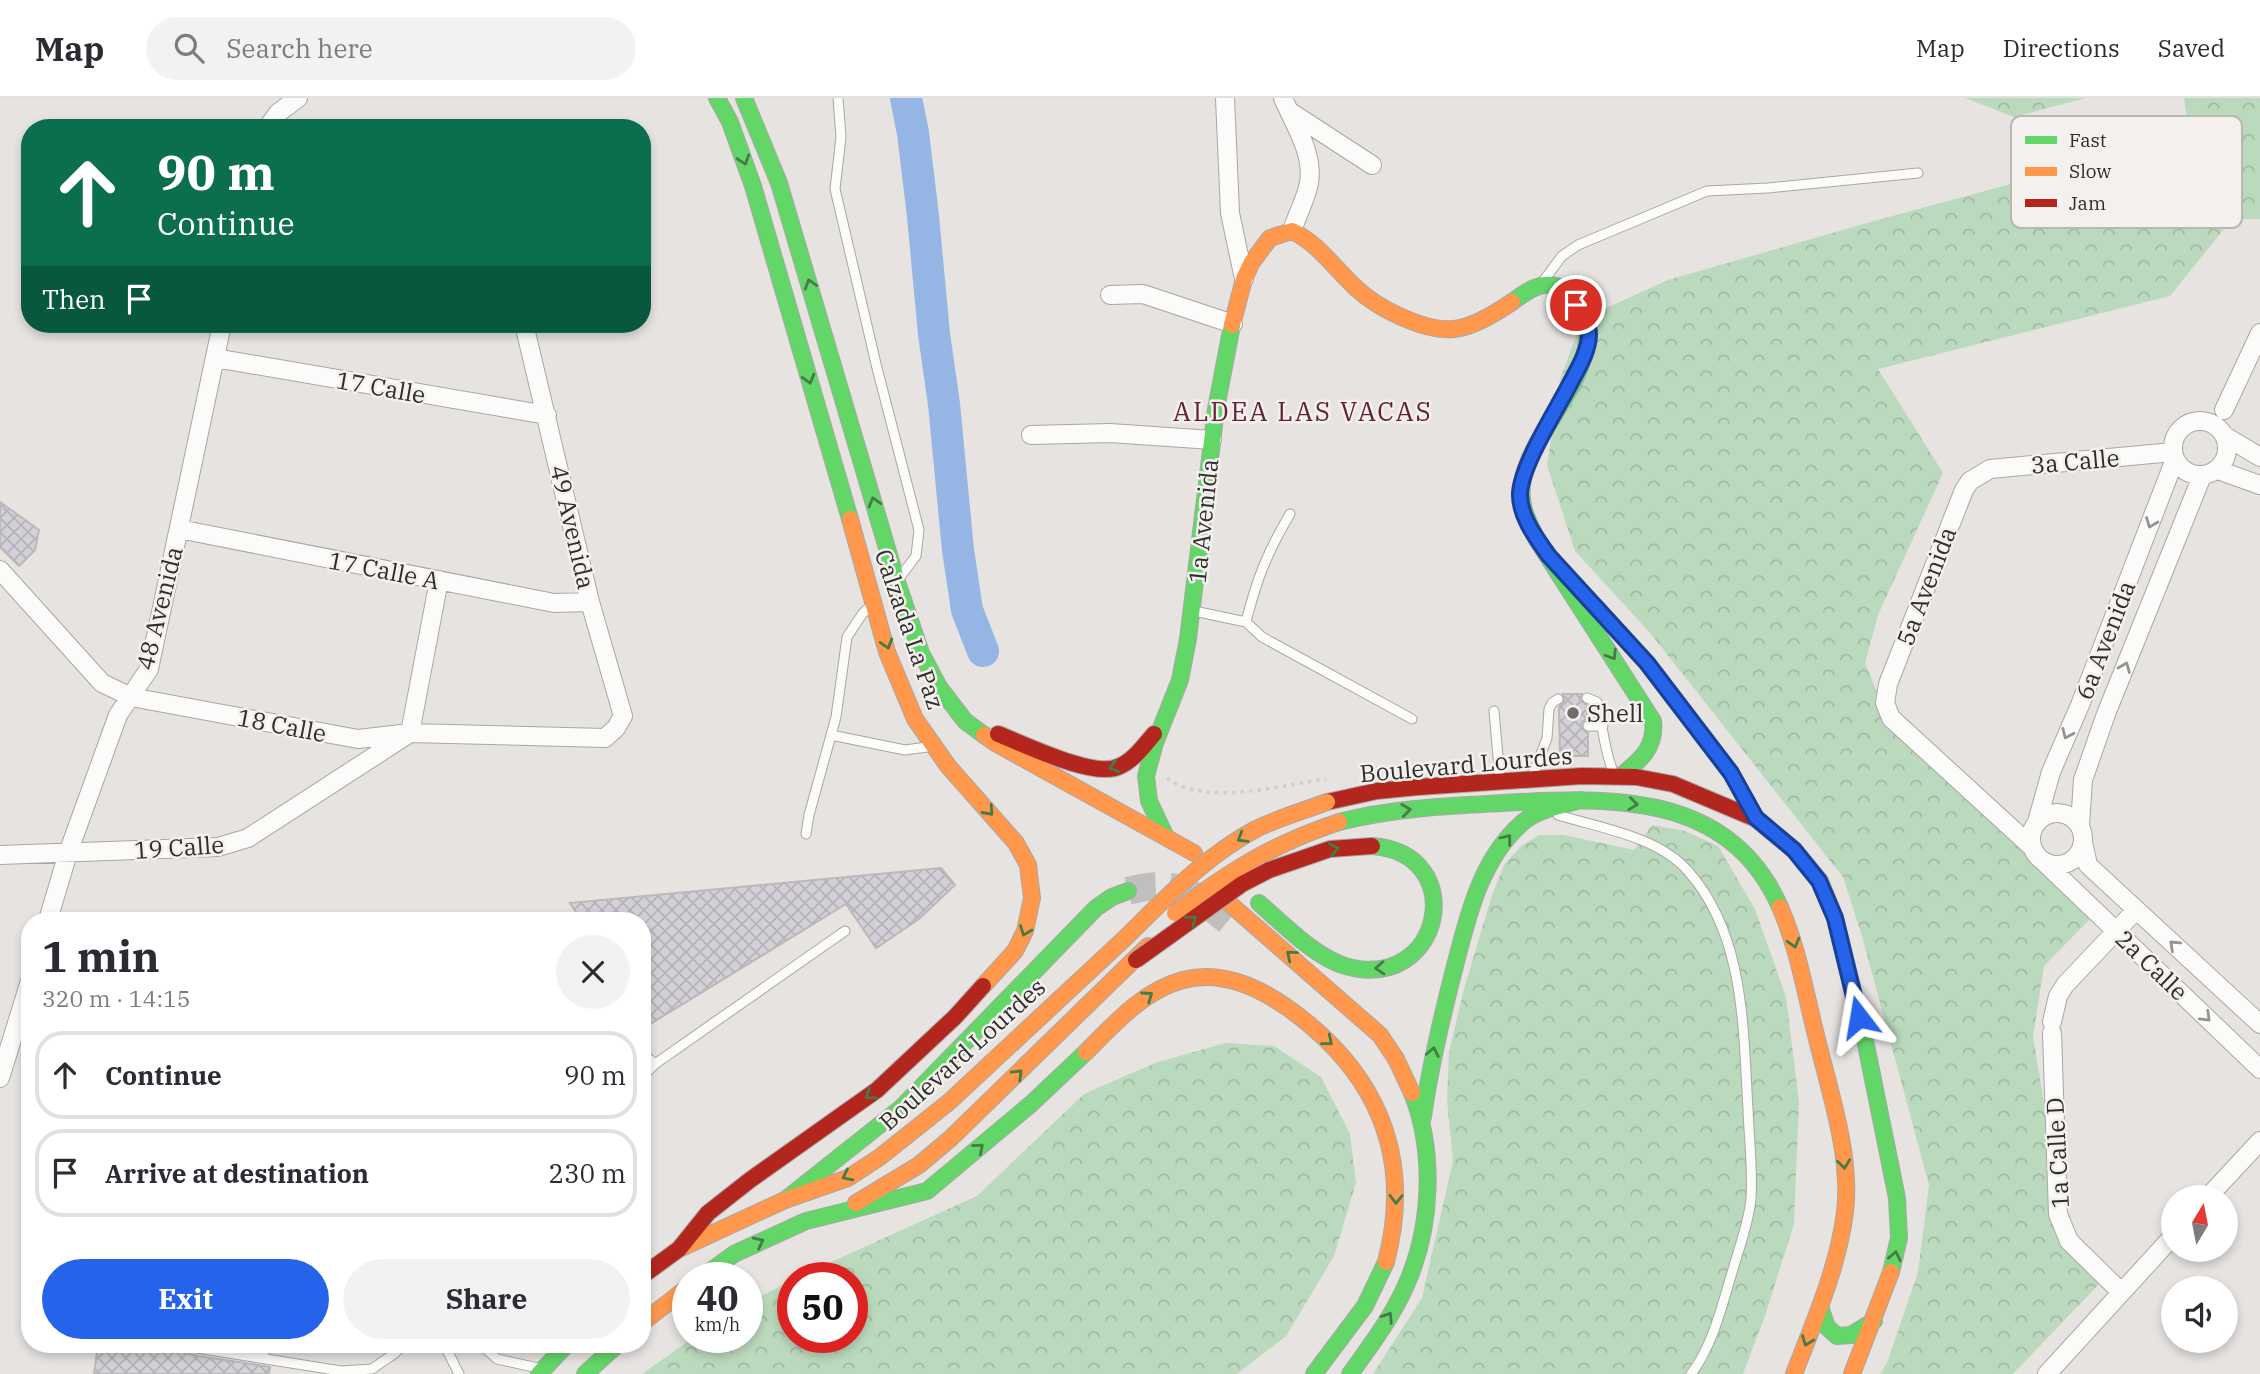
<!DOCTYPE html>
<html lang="en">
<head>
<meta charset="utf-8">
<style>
  body { margin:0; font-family:"IBM Plex Serif",serif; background:#f2f2f3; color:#2b2b33; height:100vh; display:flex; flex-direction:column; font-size:26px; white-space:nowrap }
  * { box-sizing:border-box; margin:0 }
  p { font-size:23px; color:#7c7c81 }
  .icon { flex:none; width:38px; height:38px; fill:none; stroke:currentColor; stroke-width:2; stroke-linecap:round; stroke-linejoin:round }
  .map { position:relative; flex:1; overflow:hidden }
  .side { position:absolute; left:21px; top:814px; width:630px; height:441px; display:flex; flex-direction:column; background:#fff; border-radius:28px; box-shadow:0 4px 10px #0003 }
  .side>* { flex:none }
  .banner { position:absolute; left:21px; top:21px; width:630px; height:214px; border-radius:28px; box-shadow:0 4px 10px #0003; background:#0b6e4f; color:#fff; overflow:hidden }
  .needle { width:46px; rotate:10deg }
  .buttons { position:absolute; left:2161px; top:1087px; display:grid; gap:14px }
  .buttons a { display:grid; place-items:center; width:77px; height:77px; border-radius:50%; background:#fff; box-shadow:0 4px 10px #0003; font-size:35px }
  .speed { position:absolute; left:672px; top:1164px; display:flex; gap:14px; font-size:35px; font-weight:700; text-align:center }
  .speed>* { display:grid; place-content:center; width:91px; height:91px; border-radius:50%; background:#fff; box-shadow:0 4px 10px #0003; line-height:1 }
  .speed small { font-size:18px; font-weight:400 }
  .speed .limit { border:10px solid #d22; background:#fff; color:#111 }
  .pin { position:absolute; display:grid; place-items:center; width:60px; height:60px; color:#fff; margin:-30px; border:4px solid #fff; border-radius:50%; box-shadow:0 2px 7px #0007 }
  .me { position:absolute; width:77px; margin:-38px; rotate:346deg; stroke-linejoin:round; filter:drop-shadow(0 0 5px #0008) }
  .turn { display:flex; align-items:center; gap:24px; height:147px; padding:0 21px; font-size:32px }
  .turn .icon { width:91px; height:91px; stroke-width:2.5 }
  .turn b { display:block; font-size:49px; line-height:60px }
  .then { display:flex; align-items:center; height:66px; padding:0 21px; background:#0003; gap:14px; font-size:26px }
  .round { display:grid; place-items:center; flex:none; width:74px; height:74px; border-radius:37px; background:#f2f2f3 }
  .head { display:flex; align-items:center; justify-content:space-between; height:119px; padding:0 21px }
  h1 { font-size:42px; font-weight:700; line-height:52px }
  .button { display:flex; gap:14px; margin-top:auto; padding:14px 21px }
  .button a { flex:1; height:80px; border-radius:42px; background:#2563eb; color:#fff; font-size:28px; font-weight:700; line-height:80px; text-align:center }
  .button a+a { background:#f2f2f3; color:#2b2b33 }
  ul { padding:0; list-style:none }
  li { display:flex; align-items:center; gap:21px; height:88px; margin:0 14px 10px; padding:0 7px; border:4px solid #e1e1e2; border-radius:28px }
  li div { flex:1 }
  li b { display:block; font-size:26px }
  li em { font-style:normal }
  header { display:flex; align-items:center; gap:42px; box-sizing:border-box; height:98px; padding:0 35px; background:#fff; border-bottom:2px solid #e1e1e2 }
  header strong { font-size:33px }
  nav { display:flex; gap:38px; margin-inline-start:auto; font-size:24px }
  .search { width:490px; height:63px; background:#f2f2f3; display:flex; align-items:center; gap:18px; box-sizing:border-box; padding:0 24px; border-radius:38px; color:#7c7c81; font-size:26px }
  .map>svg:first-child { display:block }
</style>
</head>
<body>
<header>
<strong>Map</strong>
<div class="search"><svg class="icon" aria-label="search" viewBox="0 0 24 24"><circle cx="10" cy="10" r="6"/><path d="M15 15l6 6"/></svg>Search here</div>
<nav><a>Map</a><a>Directions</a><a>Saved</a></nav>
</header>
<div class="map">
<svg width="2260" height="1276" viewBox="0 0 2260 1276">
  <defs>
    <pattern id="forest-crowns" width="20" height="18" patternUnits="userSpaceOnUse" patternTransform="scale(1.75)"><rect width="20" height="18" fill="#bbdabd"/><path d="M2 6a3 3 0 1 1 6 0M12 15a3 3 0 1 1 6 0" fill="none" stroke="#a1bba3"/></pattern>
    <pattern id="building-cross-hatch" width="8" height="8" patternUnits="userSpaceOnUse" patternTransform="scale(1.75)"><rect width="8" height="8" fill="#d3d0d7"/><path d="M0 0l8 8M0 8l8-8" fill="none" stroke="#b5b3b9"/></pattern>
  </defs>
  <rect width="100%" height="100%" fill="#e6e3e1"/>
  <path fill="url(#forest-crowns)" d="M1965 0H2086L2014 19Z
    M2184 0H2260V121H2232L2170 198 1878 271 1943 375 1878 517 1865 565 1879 599 2092 819 2044 868 2033 939 2066 1136 2100 1185 2013 1276H1880L1887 1265 1918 1174 1929 1087 1862 838 1843 779 1651 536 1575 453 1547 367 1560 282 1582 221 1668 182 1874 123 2189 38Z
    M1652 727 1685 733 1718 748 1755 811 1786 899 1799 1004 1794 1126 1766 1215 1743 1276H1373L1422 1200 1453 1063 1447 1002 1449 954 1464 891 1492 797 1504 767 1521 748 1539 737H1564L1634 752Z
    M1225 945 1274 948 1321 979 1350 1036 1356 1085 1334 1158 1286 1238 1237 1276H642L694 1239H747V1205L793 1182V1239H852V1180L798 1179 977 1098 1084 996 1155 965Z"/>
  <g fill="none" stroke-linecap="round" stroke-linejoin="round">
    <path stroke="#95b6e4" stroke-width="32" d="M906 0 913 35 923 118 934 236 944 306 958 452 967 512 983 553"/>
  </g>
  <path fill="url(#building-cross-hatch)" stroke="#bab9b8" stroke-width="2" d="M0 404 39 432 35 452 19 468 0 449Z
    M1563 596H1582L1580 602 1587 607V621L1582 624 1581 629 1588 635V658H1560L1559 609 1564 603Z
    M941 770 955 787 919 821 876 850 846 806 642 931V822H581L570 805Z
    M98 1246H148L198 1258 270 1269 269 1276H94Z"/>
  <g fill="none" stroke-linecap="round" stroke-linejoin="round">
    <path stroke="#c1bfbd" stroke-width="28" stroke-dasharray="28 14" stroke-linecap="butt" d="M1128 793C1176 780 1193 794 1228 823"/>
    <defs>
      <path id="lane" d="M838 0 841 39 835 91 877 270 919 432 916 458 900 479
        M1544 182 1562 158 1578 147 1707 93 1768 90 1918 75
        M1290 416C1267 455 1257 480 1246 524L1262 539 1412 621
        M1194 513 1246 524
        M1587 600 1597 604C1603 628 1604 653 1614 676
        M1494 613 1500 681
        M1588 628H1603
        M831 637 905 652 927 649
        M1532 679 1547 640 1549 611 1552 605 1558 601
        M1558 717C1600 730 1657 738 1688 773 1745 837 1743 930 1748 1011 1749 1041 1753 1071 1751 1101 1749 1123 1740 1147 1734 1168 1723 1203 1714 1246 1691 1276
        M806 736 809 717 836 619 847 539 863 515 870 509
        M642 955 655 966
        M642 979 655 966 845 833
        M172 1246 341 1273 372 1271 395 1255 403 1246
        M249 1246 267 1261
        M444 1246 459 1276
        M480 1246 497 1261 538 1270"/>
      <path id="street" d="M1225 0 1230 115 1244 181
        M1283 0C1294 26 1314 55 1309 85 1306 101 1297 117 1292 133
        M1289 13 1372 67
        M267 30 278 15 298 0
        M1110 197 1143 196 1233 226
        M215 260 547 317
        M2224 312 2260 235
        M2173 350a27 27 0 1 1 54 0a27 27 0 1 1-54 0Z
        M1031 337 1110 335 1212 342
        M2225 338 2260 359
        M2218 372 2260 387
        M179 431 554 505 590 504
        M0 472 102 585 131 599 358 641 410 635 605 640 616 630 623 618 590 504 524 226
        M2031 741a26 26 0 1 1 52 0a26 26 0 1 1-52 0Z
        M2037 724 2051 674 2080 607 2175 361
        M2080 727 2083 682 2106 616 2202 378
        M2083 744 2088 767 2260 926
        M2032 749 1891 620 1885 605 1888 586 1964 392 1970 383 1990 371 2173 354
        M0 757 218 749 248 740 410 635 439 482
        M2044 764 2260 971
        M48 822 68 755 118 617 149 571 222 226
        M2052 924 2058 898 2065 887 2136 812
        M2052 935 2058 1116 2069 1143 2121 1194
        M0 980 30 883
        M2208 1099 2260 1043
        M2047 1276 2174 1137"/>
      <path id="fast" d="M717 0 730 24 753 88 850 421
        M744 0 779 85 897 484 921 555 939 589 965 623 984 637
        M1512 204C1525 195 1539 183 1556 188 1567 191 1573 201 1578 210 1582 219 1588 230 1587 241 1584 289 1533 334 1523 381 1518 405 1527 421 1537 442L1653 623C1656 650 1640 662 1621 678
        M1339 724C1393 710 1447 708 1503 705 1609 699 1729 693 1780 809
        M1166 739 1149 703 1146 678 1155 645 1180 582 1188 541 1216 311 1232 227
        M1778 739 1794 752 1820 783 1835 820 1865 942 1897 1100 1899 1140 1891 1174
        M1259 805C1282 825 1315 859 1345 868 1443 896 1471 755 1372 748
        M1423 1019C1430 968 1442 918 1455 868 1468 817 1481 761 1522 725 1538 711 1561 708 1581 702
        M785 1102 901 1010 1096 810 1112 799 1128 793
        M701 1180 734 1156 806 1123 927 1093 1031 1006 1086 954
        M1820 1209 1827 1229 1837 1238 1851 1237 1874 1223
        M539 1276 567 1246
        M585 1276 618 1246
        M1314 1276 1365 1208 1386 1164
        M1350 1276C1371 1247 1393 1218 1407 1185 1432 1128 1435 1053 1412 995"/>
      <path id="slow" d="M1232 227 1244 181 1252 164 1270 140 1292 133C1319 146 1334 170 1356 190 1377 210 1424 234 1454 231 1474 229 1496 215 1512 204
        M850 421 887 554 915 621 948 668 1016 745 1028 767 1032 800 1025 833 1015 853 983 888
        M984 637 997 646 1194 755
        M1230 806 1380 937 1396 961 1412 995
        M1780 809C1798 850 1805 894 1816 937 1829 992 1852 1058 1845 1114 1838 1170 1814 1224 1794 1276
        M1086 954C1114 926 1144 892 1183 882 1221 872 1258 889 1288 910 1376 973 1414 1057 1386 1164
        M856 1105 919 1067 951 1040 1148 848
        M679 1151 785 1102 848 1080 880 1059 949 1004 1123 842
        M642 1225 688 1189
        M1852 1276 1891 1174"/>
      <path id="jam" d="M1594 507 1647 565 1731 675 1756 721
        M998 636C1024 646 1093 680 1118 669 1133 663 1144 648 1154 636
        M1327 704 1377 693 1418 689 1582 678 1636 679 1673 686 1756 721 1778 739
        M1269 772 1330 751 1372 748
        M642 1178 679 1151 708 1115 750 1082 877 992 955 919 983 888"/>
    </defs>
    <use href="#lane" stroke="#a9a7a6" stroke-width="11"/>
    <use href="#street" stroke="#a9a7a6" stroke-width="20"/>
    <use href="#fast" stroke="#a9a7a6" stroke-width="18"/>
    <use href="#slow" stroke="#a9a7a6" stroke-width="18"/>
    <use href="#jam" stroke="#a9a7a6" stroke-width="18"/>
    <path stroke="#d0cfcf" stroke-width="3.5" stroke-dasharray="3.5 5" stroke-linecap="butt" d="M1167 680C1203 709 1283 687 1326 681"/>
    <use href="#lane" stroke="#fbfbfa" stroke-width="9"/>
    <use href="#street" stroke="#fbfbfa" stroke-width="18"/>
    <use href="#fast" stroke="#63d668" stroke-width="16"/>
    <use href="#slow" stroke="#ff974d" stroke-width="16"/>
    <use href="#jam" stroke="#b3261e" stroke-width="16"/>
    <defs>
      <path id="slow-bridge" d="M1175 815C1227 774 1275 745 1339 724
        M1123 842C1164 802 1205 758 1256 731 1279 720 1303 713 1327 704"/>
      <path id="jam-bridge" d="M1136 862 1242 786 1269 772"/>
    </defs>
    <use href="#slow-bridge" stroke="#a9a7a6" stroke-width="18" stroke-linecap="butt"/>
    <use href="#jam-bridge" stroke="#a9a7a6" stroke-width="18" stroke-linecap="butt"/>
    <use href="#slow-bridge" stroke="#ff974d" stroke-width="16"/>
    <use href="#jam-bridge" stroke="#b3261e" stroke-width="16"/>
  </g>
  <defs><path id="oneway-chevron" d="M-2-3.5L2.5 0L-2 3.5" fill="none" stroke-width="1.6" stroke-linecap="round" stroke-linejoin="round" transform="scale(1.75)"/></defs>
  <g stroke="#467a47">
    <use href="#oneway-chevron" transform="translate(744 62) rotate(72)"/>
    <use href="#oneway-chevron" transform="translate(810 186) rotate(-107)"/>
    <use href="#oneway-chevron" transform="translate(809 281) rotate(74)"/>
    <use href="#oneway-chevron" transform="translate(874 404) rotate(-106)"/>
    <use href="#oneway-chevron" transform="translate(887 546) rotate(73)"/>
    <use href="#oneway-chevron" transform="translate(1612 557) rotate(58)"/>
    <use href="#oneway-chevron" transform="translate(1114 669) rotate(163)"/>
    <use href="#oneway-chevron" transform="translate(1633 706) rotate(7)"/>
    <use href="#oneway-chevron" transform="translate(1406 712) rotate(-7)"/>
    <use href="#oneway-chevron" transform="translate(989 713) rotate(48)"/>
    <use href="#oneway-chevron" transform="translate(1242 740) rotate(149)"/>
    <use href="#oneway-chevron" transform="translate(1507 741) rotate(-52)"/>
    <use href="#oneway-chevron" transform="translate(1334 751) rotate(-11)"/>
    <use href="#oneway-chevron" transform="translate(1192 822) rotate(-36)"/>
    <use href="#oneway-chevron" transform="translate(1025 833) rotate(111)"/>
    <use href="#oneway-chevron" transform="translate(1794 845) rotate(74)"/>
    <use href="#oneway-chevron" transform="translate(1291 857) rotate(-140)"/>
    <use href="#oneway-chevron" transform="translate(1380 870) rotate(176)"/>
    <use href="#oneway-chevron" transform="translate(1148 898) rotate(-35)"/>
    <use href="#oneway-chevron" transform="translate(1328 943) rotate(39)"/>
    <use href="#oneway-chevron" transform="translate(1433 954) rotate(-79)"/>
    <use href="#oneway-chevron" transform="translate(1018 976) rotate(-44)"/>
    <use href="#oneway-chevron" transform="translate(870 997) rotate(144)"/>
    <use href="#oneway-chevron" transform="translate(979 1050) rotate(-40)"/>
    <use href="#oneway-chevron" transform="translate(1844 1066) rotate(83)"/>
    <use href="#oneway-chevron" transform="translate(847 1078) rotate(154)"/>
    <use href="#oneway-chevron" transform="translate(1396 1101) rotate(91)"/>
    <use href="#oneway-chevron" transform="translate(759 1144) rotate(-26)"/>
    <use href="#oneway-chevron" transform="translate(1895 1158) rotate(-78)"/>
    <use href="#oneway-chevron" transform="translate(1388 1219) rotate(-57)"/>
    <use href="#oneway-chevron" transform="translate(1807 1243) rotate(111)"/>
  </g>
  <g stroke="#959493">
    <use href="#oneway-chevron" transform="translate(2151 425) rotate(111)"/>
    <use href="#oneway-chevron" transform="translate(2125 569) rotate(-68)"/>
    <use href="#oneway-chevron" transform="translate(2067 636) rotate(114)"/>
    <use href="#oneway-chevron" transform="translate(2174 847) rotate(-137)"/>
    <use href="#oneway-chevron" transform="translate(2206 919) rotate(44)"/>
  </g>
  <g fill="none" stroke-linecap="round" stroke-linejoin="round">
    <defs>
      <path id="route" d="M1576 207C1580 216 1589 226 1589 236 1589 252 1579 269 1572 282 1558 310 1522 365 1520 395 1519 418 1537 441 1549 458L1647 565 1731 675 1756 720 1794 752 1819 783 1835 820 1859 919"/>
    </defs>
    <use href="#route" stroke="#184099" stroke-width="18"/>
    <use href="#route" stroke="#2563eb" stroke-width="12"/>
  </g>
  <circle fill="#6f6d6b" stroke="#f4f0ee" stroke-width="2.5" cx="1573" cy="615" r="7"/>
  <g text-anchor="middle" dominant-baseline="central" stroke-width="5" stroke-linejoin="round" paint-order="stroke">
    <g font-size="24" fill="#2f2e2c" stroke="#f4f0ee">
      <text transform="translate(381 289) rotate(10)">17 Calle</text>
      <text transform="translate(2075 363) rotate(-5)">3a Calle</text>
      <text transform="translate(1203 423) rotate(-84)">1a Avenida</text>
      <text transform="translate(573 429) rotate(77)">49 Avenida</text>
      <text transform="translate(384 472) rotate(11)">17 Calle A</text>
      <text transform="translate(1926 488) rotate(-69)">5a Avenida</text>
      <text transform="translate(159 510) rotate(-76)">48 Avenida</text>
      <text transform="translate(910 531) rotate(71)">Calzada La Paz</text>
      <text transform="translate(2105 542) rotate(-69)">6a Avenida</text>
      <text transform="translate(282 627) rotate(11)">18 Calle</text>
      <text transform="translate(1466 666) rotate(-5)">Boulevard Lourdes</text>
      <text transform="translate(179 749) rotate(-4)">19 Calle</text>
      <text transform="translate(2152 867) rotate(44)">2a Calle</text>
      <text transform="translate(962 956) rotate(-42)">Boulevard Lourdes</text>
      <text transform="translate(2057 1055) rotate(-93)">1a Calle D</text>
    </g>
    <g font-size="24" fill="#2f2e2c" stroke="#f4f0ee" text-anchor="start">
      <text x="1587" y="615">Shell</text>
    </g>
    <g font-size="26" letter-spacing="2" fill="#64213b" stroke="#f4f0ee">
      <text x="1303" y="313">ALDEA LAS VACAS</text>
    </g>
  </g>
  <rect x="2011" y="18" width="231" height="112" rx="10" fill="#f4f0ee" stroke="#b9b6b4" stroke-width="2"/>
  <rect x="2025" y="38" width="32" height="8" fill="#63d668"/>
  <rect x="2025" y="69" width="32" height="9" fill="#ff974d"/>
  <rect x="2025" y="101" width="32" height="8" fill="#b3261e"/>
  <g font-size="19" fill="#2f2e2c">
    <text x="2069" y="49">Fast</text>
    <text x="2069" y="80">Slow</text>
    <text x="2069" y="112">Jam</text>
  </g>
</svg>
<div class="buttons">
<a><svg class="needle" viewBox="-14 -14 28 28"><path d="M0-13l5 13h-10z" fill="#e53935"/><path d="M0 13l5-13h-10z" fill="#7c7c81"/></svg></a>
<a><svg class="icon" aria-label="sound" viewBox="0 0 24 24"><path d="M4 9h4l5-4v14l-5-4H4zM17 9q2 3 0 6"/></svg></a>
</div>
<div class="speed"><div>40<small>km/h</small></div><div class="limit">50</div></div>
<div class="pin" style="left:1576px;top:207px;background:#d93025"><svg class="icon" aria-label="arrive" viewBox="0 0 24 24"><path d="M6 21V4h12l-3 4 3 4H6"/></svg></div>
<svg class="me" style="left:1859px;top:919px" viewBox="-20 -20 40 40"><path d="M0-17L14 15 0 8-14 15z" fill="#2563eb" stroke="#fff" stroke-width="4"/></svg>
<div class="banner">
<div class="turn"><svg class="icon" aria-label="ahead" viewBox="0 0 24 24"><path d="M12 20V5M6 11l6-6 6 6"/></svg><div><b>90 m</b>Continue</div></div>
<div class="then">Then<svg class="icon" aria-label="arrive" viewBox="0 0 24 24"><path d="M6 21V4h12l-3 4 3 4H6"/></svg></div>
</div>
<section class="side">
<div class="head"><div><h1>1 min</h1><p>320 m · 14:15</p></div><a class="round"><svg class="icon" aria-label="close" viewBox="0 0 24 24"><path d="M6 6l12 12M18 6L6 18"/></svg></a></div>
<ul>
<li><svg class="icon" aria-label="ahead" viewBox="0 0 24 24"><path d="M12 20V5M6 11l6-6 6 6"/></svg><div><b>Continue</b></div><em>90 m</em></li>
<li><svg class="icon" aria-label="arrive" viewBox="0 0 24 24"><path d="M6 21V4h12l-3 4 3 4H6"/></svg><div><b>Arrive at destination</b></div><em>230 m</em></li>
</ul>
<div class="button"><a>Exit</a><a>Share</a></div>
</section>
</div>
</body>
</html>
